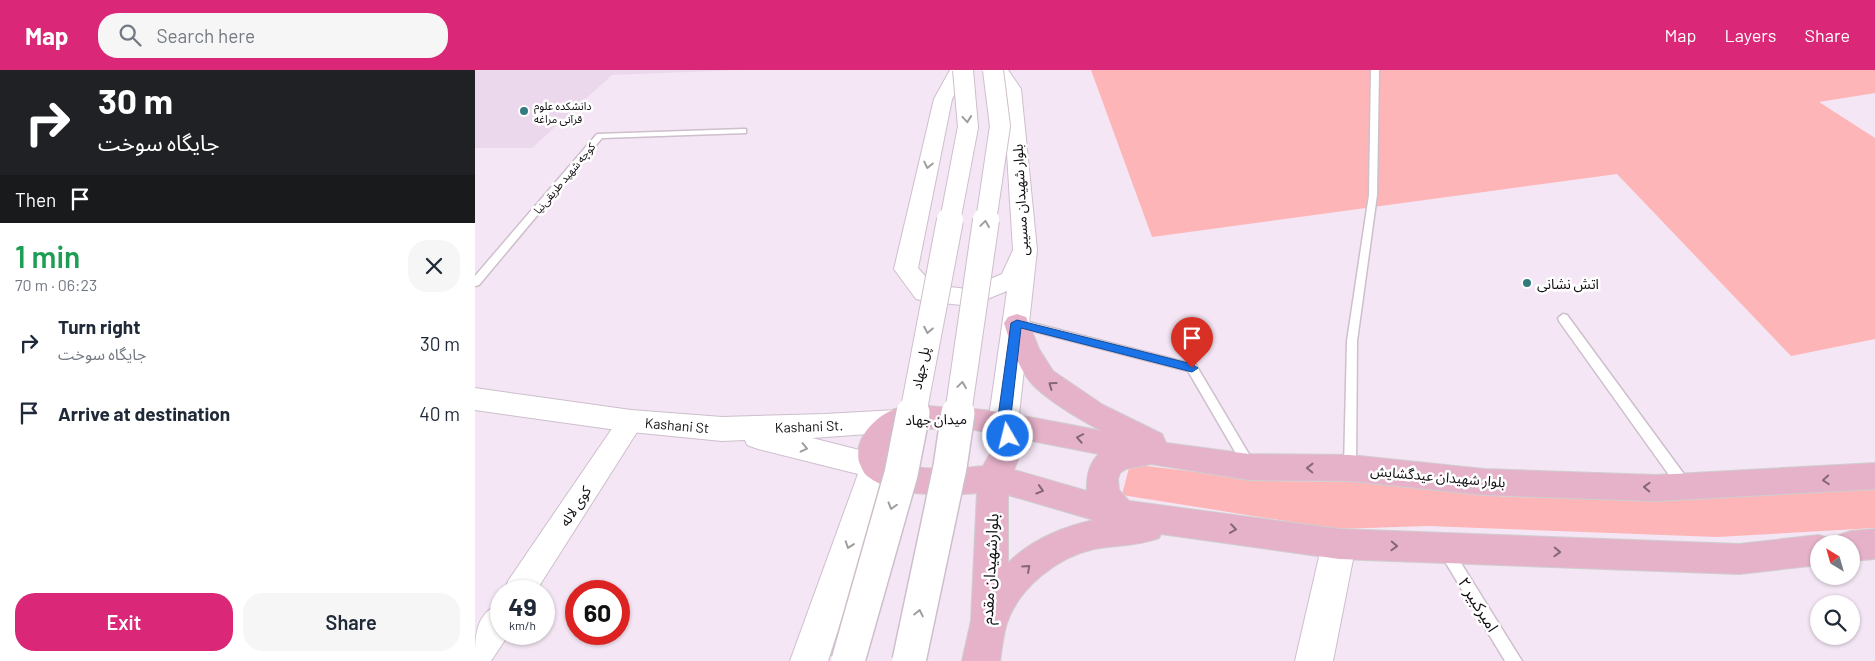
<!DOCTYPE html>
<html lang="en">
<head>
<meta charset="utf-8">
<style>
  body { margin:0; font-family:Barlow,"Noto Sans Arabic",sans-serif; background:#f6f6f7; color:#1f2937; height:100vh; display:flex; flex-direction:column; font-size:19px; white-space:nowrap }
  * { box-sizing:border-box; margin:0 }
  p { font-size:16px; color:#747a83 }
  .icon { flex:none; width:28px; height:28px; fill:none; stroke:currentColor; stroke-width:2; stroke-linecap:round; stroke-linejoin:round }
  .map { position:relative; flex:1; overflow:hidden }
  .drawer { display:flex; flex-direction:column; background:#fff; width:475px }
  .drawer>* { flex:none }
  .guide { background:#202124; color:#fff; overflow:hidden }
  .needle { width:32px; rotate:323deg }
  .fabs { position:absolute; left:1335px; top:465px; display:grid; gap:10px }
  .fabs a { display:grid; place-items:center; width:50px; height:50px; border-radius:50%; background:#fff; box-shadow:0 1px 4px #0004; font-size:25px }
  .speed { position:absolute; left:15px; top:510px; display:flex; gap:10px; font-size:25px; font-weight:700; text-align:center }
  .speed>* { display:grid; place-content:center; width:65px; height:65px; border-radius:50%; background:#fff; box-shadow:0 1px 4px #0004; line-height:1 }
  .speed small { font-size:12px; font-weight:400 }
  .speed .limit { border:8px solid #d22; background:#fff; color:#111 }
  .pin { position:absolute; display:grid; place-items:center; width:42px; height:42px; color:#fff; margin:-51px -21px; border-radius:50% 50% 50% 0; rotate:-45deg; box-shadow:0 0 5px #0007 }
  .pin .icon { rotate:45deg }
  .me { position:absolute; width:55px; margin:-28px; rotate:352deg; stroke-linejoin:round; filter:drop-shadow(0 0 4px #0008) }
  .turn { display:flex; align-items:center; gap:18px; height:105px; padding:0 15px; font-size:22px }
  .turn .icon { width:65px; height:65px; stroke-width:2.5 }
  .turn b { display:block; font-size:35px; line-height:42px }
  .then { display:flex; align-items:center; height:48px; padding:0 15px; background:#0003; gap:10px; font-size:19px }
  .round { display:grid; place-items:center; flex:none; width:52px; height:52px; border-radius:20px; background:#f6f6f7 }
  .headline { display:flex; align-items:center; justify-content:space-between; height:85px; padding:0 15px }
  h1 { font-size:30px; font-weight:600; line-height:38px; color:#1e9e55 }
  .cta { display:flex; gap:10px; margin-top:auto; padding:10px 15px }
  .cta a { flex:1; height:58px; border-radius:20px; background:#db2777; color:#fff; font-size:20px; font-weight:600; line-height:58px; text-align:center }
  .cta a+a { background:#f6f6f7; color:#1f2937 }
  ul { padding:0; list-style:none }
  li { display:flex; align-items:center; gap:15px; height:70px; padding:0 15px }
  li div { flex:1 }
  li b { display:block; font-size:19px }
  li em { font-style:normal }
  header { display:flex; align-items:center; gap:30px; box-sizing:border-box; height:70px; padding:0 25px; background:#db2777; color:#fff }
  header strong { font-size:24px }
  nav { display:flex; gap:28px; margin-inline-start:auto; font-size:18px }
  .search { width:350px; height:45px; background:#f6f6f7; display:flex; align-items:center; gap:12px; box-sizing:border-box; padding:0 18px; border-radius:20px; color:#747a83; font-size:19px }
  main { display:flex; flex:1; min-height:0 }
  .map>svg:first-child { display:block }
</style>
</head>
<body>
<header>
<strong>Map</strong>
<div class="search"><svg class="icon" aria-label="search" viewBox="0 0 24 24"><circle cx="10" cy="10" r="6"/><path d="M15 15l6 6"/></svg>Search here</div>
<nav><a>Map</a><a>Layers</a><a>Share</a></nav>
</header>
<main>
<section class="drawer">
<div class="guide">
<div class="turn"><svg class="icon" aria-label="right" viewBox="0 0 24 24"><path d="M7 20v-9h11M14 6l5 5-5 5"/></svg><div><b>30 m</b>جایگاه سوخت</div></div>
<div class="then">Then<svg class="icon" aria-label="arrive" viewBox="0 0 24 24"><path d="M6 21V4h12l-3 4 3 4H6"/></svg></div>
</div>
<div class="headline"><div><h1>1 min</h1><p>70 m · 06:23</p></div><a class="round"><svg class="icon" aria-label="close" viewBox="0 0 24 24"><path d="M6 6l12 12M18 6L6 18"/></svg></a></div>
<ul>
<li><svg class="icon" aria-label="right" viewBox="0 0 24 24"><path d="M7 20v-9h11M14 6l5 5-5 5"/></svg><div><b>Turn right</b><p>جایگاه سوخت</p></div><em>30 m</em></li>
<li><svg class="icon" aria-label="arrive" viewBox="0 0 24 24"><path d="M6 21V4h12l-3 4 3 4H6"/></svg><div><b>Arrive at destination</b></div><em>40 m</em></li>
</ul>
<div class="cta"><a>Exit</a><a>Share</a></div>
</section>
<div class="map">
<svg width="1400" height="591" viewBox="0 0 1400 591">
  <rect width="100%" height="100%" fill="#f4e6f4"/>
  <path fill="#ecd8ec" d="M0 0H265L137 5 57 78H0Z"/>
  <path fill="#fdb5b7" d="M616 0H1400V23L1344 32 1400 68V269L1316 286 1142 104 677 167Z
    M655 394 796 411 888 412 1033 427 1222 429 1400 415V458L1242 467 953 456 860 459 647 425Z"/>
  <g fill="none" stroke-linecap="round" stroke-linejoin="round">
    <defs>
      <path id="lane" d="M896 0H904L902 125 882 271 881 398 879 402 875 403 871 402 869 398 872 271 894 125Z
        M268 59H271V63L127 68 4 215 0 216V206L122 64Z
        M1088 244 1092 245 1214 411 1215 415 1214 419 1209 420 1204 419 1084 251 1083 248Z
        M542 249 721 295 778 391 780 395 778 399 774 400 770 399 713 301 538 256 537 253 538 250Z
        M971 475 976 477 1047 591H1030L966 485 964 481 966 477Z"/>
      <path id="street" d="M156 341 165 344 169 351 61 521H29L33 511 147 344Z
        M26 533V564H34L16 591H0C0 565 0 544 26 533Z"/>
      <path id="secondary" d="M475 0H493L477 29 443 198 458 215 492 219 527 204 538 180 528 19 515 0H533L546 19 562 180 543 354 538 362 528 366 518 362 513 354 532 221 495 236 450 231 441 229 419 199 459 29Z
        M0 318 156 340 247 347 350 344 421 340 431 343 436 351 431 359 421 362 337 368 412 387 416 396 353 591H315L383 404 283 379 272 375 270 370 247 371 156 362 0 340Z
        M864 459 876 463 881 474 858 591H820L847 474 852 463Z"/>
      <path id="primary" d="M542 244 551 247 564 279 578 301 628 335 687 364 691 373 774 384 875 385 1009 399 1181 405 1400 393V419L1181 431 1009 425 875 411 774 410 676 394 651 399 645 403 643 409 644 420 654 431 864 459 1264 474 1344 465 1356 469 1358 474H1344V495L1264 504 864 489 686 464 684 468C663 476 641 475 619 479 583 487 544 517 532 553 528 565 527 579 525 591H487L496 551 502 423C470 426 416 427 391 405 388 402 386 396 384 392 378 365 406 340 431 336 441 334 454 336 465 337 520 338 573 351 627 361 607 351 574 331 559 316 544 301 535 272 529 253L533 247ZM434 358 500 360 516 363V382L508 396C478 399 441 403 414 388 413 373 421 366 434 358ZM547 369 624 384C614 393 611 408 612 421L539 400 546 382ZM533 425 619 450C587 457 556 470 533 493Z
        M1400 459V489L1376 491V474H1360L1364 465 1376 461Z"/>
    </defs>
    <use href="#lane" stroke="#cdbfcc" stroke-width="3"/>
    <use href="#street" stroke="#cdbfcc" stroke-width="2"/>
    <use href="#secondary" stroke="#cdbfcc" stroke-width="2"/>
    <use href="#primary" stroke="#cfcecf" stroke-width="2"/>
    <use href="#lane" fill="#fff" fill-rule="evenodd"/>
    <use href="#street" fill="#fff" fill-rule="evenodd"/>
    <use href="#secondary" fill="#fff" fill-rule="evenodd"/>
    <use href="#primary" fill="#e6b2ca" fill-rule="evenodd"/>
    <defs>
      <path id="secondary-bridge-far2" d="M475 151 493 57 488 0
        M511 151 525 56 518 0"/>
      <path id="secondary-bridge-far1" d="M438 344 475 150
        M483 344 511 150"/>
      <path id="secondary-bridge" d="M373 591 426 404 438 343
        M434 591 475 397 483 343"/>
    </defs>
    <use href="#secondary-bridge-far2" stroke="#cdbfcc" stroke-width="22" stroke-linecap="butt"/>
    <use href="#secondary-bridge-far1" stroke="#cdbfcc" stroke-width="28" stroke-linecap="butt"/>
    <use href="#secondary-bridge" stroke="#cdbfcc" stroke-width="36" stroke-linecap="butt"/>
    <use href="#secondary-bridge-far2" stroke="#fff" stroke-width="20"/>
    <use href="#secondary-bridge-far1" stroke="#fff" stroke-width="26"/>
    <use href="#secondary-bridge" stroke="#fff" stroke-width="33"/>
  </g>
  <defs><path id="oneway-chevron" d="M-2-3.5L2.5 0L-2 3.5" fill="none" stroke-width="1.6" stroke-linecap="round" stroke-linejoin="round" transform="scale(1.25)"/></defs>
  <g stroke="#9f9e9f">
    <use href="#oneway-chevron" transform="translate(492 49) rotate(85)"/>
    <use href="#oneway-chevron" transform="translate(453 95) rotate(102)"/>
    <use href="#oneway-chevron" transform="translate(510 154) rotate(-82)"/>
    <use href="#oneway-chevron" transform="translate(453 260) rotate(101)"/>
    <use href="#oneway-chevron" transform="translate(487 315) rotate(-82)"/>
    <use href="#oneway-chevron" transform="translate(329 378) rotate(13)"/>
    <use href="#oneway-chevron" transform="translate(417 436) rotate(106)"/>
    <use href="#oneway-chevron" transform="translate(374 475) rotate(109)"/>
    <use href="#oneway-chevron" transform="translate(444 543) rotate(-78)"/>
  </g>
  <g stroke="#866776">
    <use href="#oneway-chevron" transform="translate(577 315) rotate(-144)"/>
    <use href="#oneway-chevron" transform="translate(605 368) rotate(-169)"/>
    <use href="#oneway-chevron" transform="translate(835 398) rotate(-179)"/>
    <use href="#oneway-chevron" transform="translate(1351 410) rotate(176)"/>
    <use href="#oneway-chevron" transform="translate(1172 417) rotate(-178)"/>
    <use href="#oneway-chevron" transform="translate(565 420) rotate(17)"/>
    <use href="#oneway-chevron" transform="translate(758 459) rotate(8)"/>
    <use href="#oneway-chevron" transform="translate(919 476) rotate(2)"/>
    <use href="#oneway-chevron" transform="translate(1082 482) rotate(2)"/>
    <use href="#oneway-chevron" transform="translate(552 498) rotate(-42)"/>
  </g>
  <path fill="#1a73e8" stroke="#114b97" d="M542 250 717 294 723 298 717 302 546 258 535 354 539 366 538 370H529L522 354 536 253Z"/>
  <g fill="#327b7e" stroke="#fff" stroke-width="2">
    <circle cx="49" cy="41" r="5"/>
    <circle cx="1052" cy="213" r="5"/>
  </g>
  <g text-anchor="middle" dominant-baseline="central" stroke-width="5" stroke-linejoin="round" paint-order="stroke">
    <g font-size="11" fill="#100c10" stroke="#fff" text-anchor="start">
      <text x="59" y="35">دانشکده علوم<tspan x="59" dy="13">قرآنی مراغه</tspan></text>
    </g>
    <g font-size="11" fill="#100c10" stroke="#fff">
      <text transform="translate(89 108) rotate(-50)">کوچه شهید طریقی‌نیا</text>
    </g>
    <g font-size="14" fill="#100c10" stroke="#fff">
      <text transform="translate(545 130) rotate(-93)">بلوار شهیدان مسیبی</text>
      <text transform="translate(445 298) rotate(-79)">پل جهاد</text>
      <text transform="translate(461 349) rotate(-1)">میدان جهاد</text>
      <text transform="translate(202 355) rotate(5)">Kashani St</text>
      <text transform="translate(334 356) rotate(-2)">Kashani St.</text>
      <text transform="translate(963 406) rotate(5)">بلوار شهیدان عیدگشایش</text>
      <text transform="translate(100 436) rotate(-57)">کوی لاله</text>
    </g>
    <g font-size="14" fill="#100c10" stroke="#fff" text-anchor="start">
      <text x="1062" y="213">اتش نشانی</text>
    </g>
    <g font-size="16" fill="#100c10" stroke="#fff">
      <text transform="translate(514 499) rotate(-87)">بلوارشهیدان مقدم</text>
      <text transform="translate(1004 534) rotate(58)">امیرکبیر ۲</text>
    </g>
  </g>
</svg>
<div class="fabs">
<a><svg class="needle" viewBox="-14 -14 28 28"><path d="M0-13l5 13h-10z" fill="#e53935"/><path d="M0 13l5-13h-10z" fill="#747a83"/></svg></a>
<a><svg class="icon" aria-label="search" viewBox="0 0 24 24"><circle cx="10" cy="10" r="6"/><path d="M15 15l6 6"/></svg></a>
</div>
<div class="speed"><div>49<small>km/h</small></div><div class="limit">60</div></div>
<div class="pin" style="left:717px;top:298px;background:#d93025"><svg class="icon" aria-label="arrive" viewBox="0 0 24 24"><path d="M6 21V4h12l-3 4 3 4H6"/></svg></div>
<svg class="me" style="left:533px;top:366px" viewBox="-20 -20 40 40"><circle r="17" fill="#1a73e8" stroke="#fff" stroke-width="3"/><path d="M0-11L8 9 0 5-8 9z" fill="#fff"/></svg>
</div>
</main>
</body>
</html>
